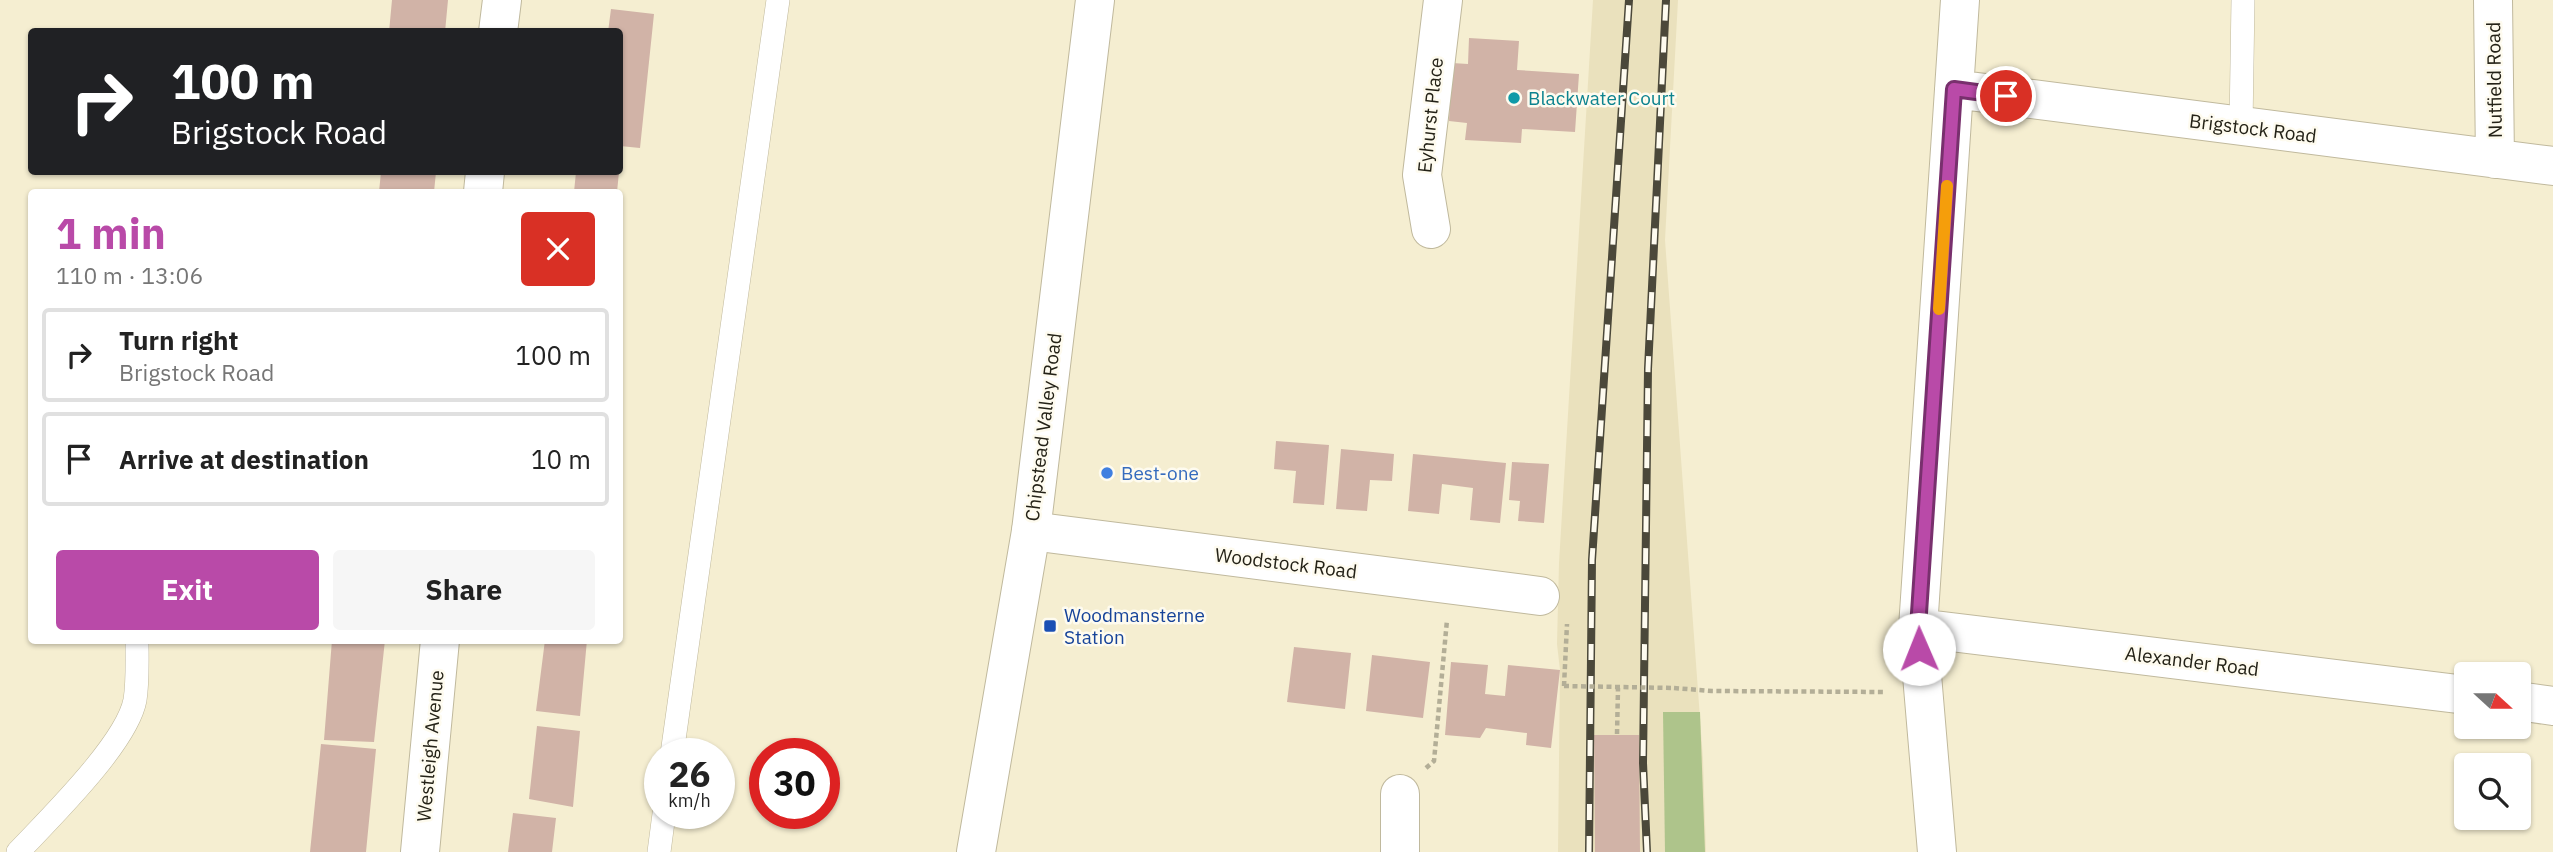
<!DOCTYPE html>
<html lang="en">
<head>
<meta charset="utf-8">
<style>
  body { margin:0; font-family:"IBM Plex Sans",sans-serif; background:#f6f6f6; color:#222; height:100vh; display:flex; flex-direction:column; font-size:26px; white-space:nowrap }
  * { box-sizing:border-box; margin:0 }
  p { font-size:23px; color:#767676 }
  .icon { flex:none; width:38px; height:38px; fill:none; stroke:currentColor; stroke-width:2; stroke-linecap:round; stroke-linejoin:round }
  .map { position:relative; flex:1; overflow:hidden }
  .details { position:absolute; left:28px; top:189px; width:595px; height:455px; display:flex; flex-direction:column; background:#fff; border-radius:7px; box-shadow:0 2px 5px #0004 }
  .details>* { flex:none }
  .hud { position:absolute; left:28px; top:28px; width:595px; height:147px; border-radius:7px; box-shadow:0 2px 5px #0004; background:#202124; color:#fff; overflow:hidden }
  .needle { width:46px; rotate:111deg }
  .controls { position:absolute; left:2454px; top:662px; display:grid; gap:14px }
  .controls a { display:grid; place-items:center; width:77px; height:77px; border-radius:7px; background:#fff; box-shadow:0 2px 5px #0004; font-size:35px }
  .speed { position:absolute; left:644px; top:738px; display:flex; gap:14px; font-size:35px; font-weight:700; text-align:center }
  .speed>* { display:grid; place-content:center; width:91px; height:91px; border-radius:50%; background:#fff; box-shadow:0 2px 5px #0004; line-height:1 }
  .speed small { font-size:18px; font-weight:400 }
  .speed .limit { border:10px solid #d22; background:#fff; color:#111 }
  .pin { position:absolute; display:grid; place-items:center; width:60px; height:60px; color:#fff; margin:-30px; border:4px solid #fff; border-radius:50%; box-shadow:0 2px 7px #0007 }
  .me { position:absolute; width:77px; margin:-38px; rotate:359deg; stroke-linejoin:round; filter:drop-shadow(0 0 5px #0008) }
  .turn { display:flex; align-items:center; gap:24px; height:147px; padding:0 28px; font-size:32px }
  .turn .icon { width:91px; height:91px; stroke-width:2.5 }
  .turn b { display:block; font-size:49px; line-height:60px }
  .round { display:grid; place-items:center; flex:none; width:74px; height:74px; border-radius:7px; background:#f6f6f6 }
  .summary { display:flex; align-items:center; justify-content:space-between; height:119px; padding:0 28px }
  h1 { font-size:42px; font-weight:700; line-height:52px; color:#b94aa8 }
  .cta { display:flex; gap:14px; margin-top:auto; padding:14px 28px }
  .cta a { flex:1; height:80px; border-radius:7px; background:#b94aa8; color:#fff; font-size:28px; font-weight:700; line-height:80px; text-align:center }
  .cta a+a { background:#f6f6f6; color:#222 }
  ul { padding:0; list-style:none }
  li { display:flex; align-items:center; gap:21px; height:94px; margin:0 14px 10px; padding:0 14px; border:4px solid #e0e0e0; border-radius:7px }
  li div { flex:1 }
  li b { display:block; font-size:26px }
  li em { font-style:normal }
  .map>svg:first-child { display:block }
</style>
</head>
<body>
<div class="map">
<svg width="2553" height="852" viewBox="0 0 2553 852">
  <rect width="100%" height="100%" fill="#f5eed1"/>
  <path fill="#eae1bd" d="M1593 0H1678L1665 240 1703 759 1706 852H1558L1560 670 1557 644 1559 563Z"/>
  <path fill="#aec48b" d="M1663 712H1700L1705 852H1665Z"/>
  <path fill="#d1b3a7" d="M392 0H448L445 32H389Z
    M611 9 654 14 640 148 620 146V32H608Z
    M1469 38 1519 41 1517 70 1579 74 1575 132 1522 129 1521 143 1465 140 1467 123 1449 121 1452 63 1468 64Z
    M381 172H436L434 192H379Z
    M576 172H619L617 192H574Z
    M1276 441 1329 445 1324 505 1293 503 1296 471 1274 469Z
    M1341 449 1394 454 1392 481 1370 480 1367 511 1336 509Z
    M1413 454 1506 463 1500 523 1470 520 1473 488 1442 484 1439 514 1408 511Z
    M1512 462 1549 464 1544 523 1518 521 1520 501 1509 500Z
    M332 640H385L374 742 324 740Z
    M545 640H587L580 716 536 711Z
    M1294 647 1351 653 1345 709 1287 702Z
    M1372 655 1430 662 1423 718 1366 711Z
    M1451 662 1488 665 1485 694 1505 696 1508 665 1560 670 1551 748 1526 745 1527 733 1486 728 1480 738 1445 735Z
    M537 726 580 731 573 807 529 799Z
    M1594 735H1639L1640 852H1595Z
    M321 744 376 749 366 852H310Z
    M513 813 556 818 552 852H508Z"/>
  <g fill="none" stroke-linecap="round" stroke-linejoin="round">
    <defs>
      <path id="service" d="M2241 126 2243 0
        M672 754 778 0
        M18 852C50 818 127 743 135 700 138 681 137 660 137 640
        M659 852 664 814"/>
      <path id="minor" d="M2493 0 2495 159
        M498 32 502 0
        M1954 89 2553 166
        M483 192 485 172
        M1431 229 1422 175 1443 0
        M1031 531 1540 596
        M1918 628 2466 695
        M2518 701 2553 706
        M420 852 440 640
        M1400 852V794
        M1937 852 1918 628 1960 0"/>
      <path id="secondary" d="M976 852 1031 531 1095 0"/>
    </defs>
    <use href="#service" stroke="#c0b99d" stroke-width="24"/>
    <use href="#minor" stroke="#c0b99d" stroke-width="40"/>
    <use href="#secondary" stroke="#c0b99d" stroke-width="40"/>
    <path stroke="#b3ae97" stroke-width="4.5" stroke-dasharray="5 3.5" stroke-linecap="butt" d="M1564 686 1567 624
      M1674 688 1712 691 1886 692
      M1617 734 1618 688
      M1426 768 1434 761 1447 620"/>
    <use href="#service" stroke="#fff" stroke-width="23"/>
    <use href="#minor" stroke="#fff" stroke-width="38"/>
    <use href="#secondary" stroke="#fff" stroke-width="38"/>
    <defs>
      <path id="rail" d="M1589 852 1592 560 1629 0
        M1647 852 1643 763 1648 369 1666 0"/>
    </defs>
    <use href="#rail" stroke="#4b483a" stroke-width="8"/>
    <use href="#rail" stroke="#fefbef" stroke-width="5" stroke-dasharray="16" stroke-linecap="butt"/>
    <path stroke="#b3ae97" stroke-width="4.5" stroke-dasharray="5 3.5" stroke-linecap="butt" d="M1564 686 1674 688"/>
  </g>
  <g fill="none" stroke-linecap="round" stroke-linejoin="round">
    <defs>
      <path id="route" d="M1919 649 1918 628 1954 89 2006 96"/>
    </defs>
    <use href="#route" stroke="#78306d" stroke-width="18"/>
    <use href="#route" stroke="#b94aa8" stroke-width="12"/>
    <path stroke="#f59e0b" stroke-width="12" d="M1939 309 1947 186"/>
  </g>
  <circle fill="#0f9aa8" stroke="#fefbef" stroke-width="2.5" cx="1514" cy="98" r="7"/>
  <circle fill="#3f7fe0" stroke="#fefbef" stroke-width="2.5" cx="1107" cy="473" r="7"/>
  <rect fill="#1a4fb4" stroke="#fefbef" stroke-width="2.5" x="1043" y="619" width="14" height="14" rx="3.5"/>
  <g text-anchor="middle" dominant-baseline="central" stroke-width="5" stroke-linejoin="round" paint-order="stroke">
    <g font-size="19" fill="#242217" stroke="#fefbef">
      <text transform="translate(2494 80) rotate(-91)">Nutfield Road</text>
      <text transform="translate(1430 115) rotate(-84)">Eyhurst Place</text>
      <text transform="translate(2253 128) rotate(7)">Brigstock Road</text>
      <text transform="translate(1043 427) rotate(-83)">Chipstead Valley Road</text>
      <text transform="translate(1286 563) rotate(7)">Woodstock Road</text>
      <text transform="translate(2192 661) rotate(7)">Alexander Road</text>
      <text transform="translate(430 746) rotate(-85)">Westleigh Avenue</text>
    </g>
    <g font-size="19" fill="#0d838f" stroke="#fefbef" text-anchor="start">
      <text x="1528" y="98">Blackwater Court</text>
    </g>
    <g font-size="19" fill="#366cbe" stroke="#fefbef" text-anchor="start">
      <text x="1121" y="473">Best-one</text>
    </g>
    <g font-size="19" fill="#164399" stroke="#fefbef" text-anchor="start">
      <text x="1064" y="615">Woodmansterne<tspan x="1064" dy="22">Station</tspan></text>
    </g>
  </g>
</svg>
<div class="controls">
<a><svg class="needle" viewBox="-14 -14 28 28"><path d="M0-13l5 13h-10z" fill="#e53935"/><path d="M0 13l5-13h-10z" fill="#767676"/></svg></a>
<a><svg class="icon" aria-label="search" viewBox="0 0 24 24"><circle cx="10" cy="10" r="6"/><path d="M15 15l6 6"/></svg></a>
</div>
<div class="speed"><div>26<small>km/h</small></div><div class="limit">30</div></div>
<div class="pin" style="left:2006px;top:96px;background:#d93025"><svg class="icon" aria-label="arrive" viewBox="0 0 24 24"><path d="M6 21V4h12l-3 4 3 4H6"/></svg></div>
<svg class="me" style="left:1919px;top:649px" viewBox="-20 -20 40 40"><circle r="19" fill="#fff"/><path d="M0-13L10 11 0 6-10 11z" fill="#b94aa8"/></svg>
<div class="hud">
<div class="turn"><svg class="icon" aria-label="right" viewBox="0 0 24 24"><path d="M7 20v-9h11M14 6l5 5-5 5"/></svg><div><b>100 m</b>Brigstock Road</div></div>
</div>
<section class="details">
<div class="summary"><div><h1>1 min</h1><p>110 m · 13:06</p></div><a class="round" style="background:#d93025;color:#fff"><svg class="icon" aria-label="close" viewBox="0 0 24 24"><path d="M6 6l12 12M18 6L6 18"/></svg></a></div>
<ul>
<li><svg class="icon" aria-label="right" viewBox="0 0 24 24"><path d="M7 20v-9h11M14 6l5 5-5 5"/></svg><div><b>Turn right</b><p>Brigstock Road</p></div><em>100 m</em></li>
<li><svg class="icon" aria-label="arrive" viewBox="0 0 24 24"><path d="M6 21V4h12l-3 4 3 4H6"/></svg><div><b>Arrive at destination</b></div><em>10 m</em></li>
</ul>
<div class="cta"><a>Exit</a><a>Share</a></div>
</section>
</div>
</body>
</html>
